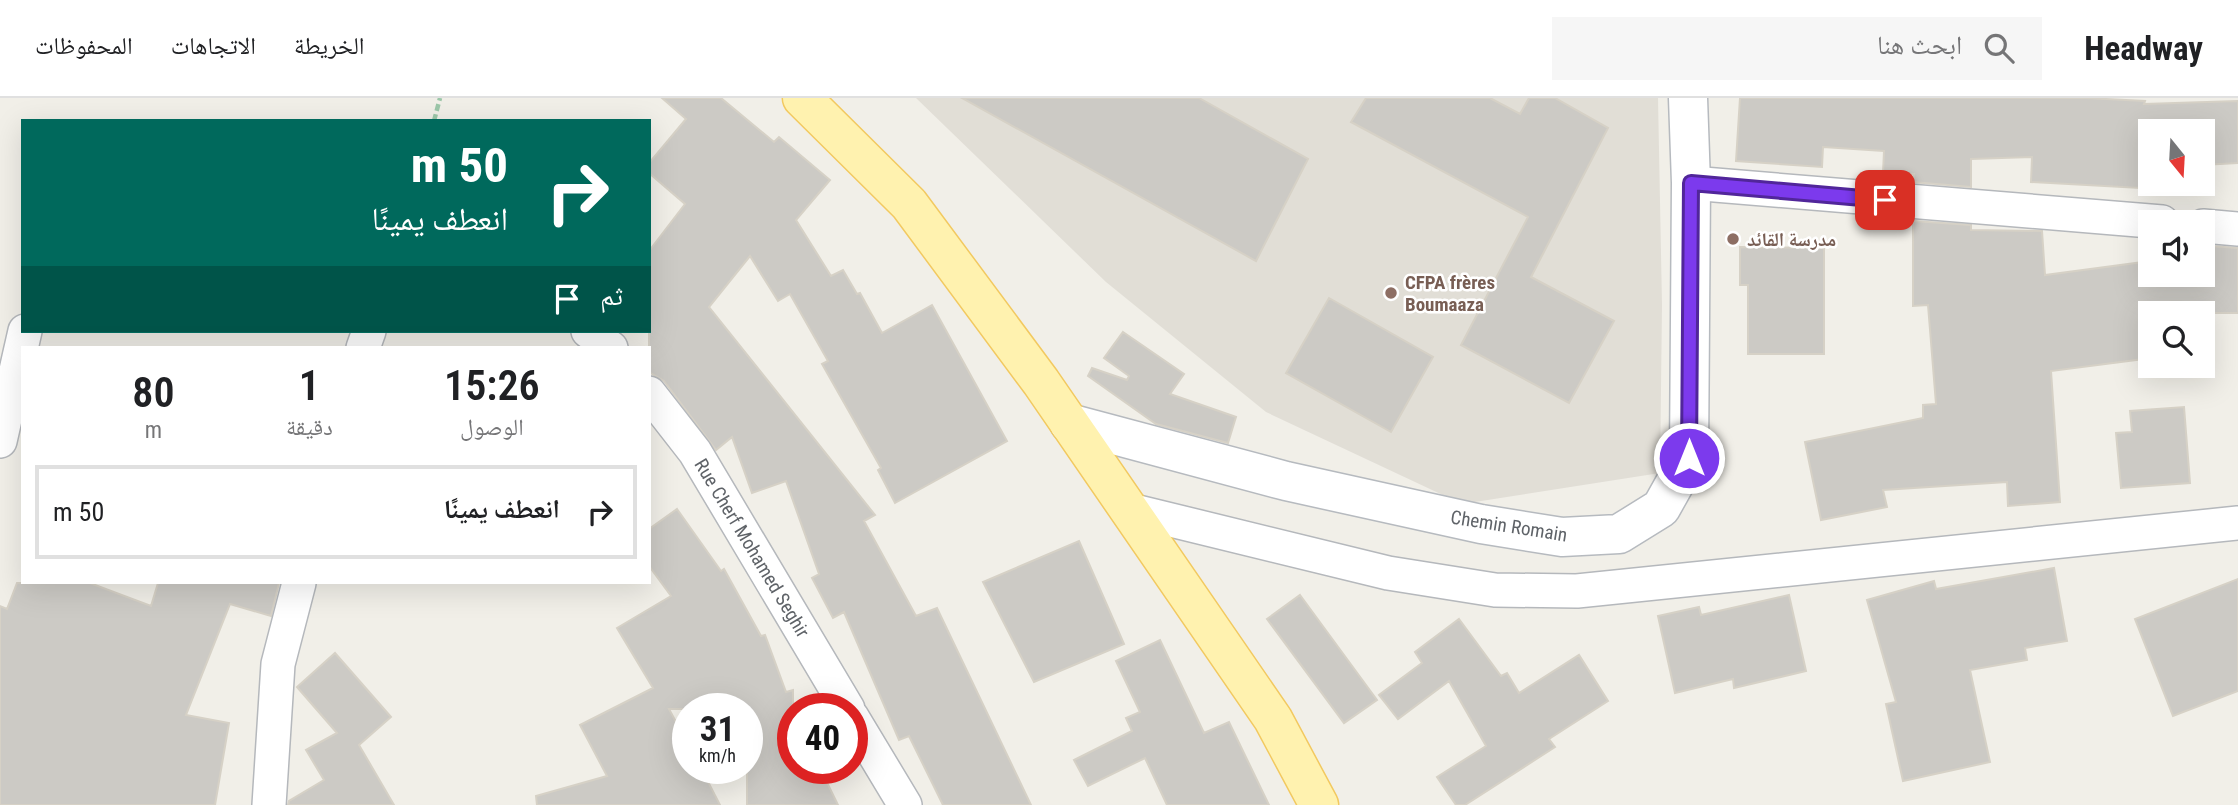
<!DOCTYPE html>
<html lang="ar">
<head>
<meta charset="utf-8">
<style>
  body { margin:0; font-family:"Roboto Condensed","Noto Naskh Arabic",sans-serif; background:#f6f6f6; color:#202124; direction:rtl; height:100vh; display:flex; flex-direction:column; font-size:26px; white-space:nowrap }
  * { box-sizing:border-box; margin:0 }
  p { font-size:23px; color:#757577 }
  .icon { flex:none; width:38px; height:38px; fill:none; stroke:currentColor; stroke-width:2; stroke-linecap:round; stroke-linejoin:round }
  .map { position:relative; flex:1; overflow:hidden; direction:ltr }
  .panel { position:absolute; left:21px; top:248px; width:630px; height:238px; display:flex; flex-direction:column; background:#fff; border-radius:0px; box-shadow:0 7px 28px #0002; direction:rtl }
  .panel>* { flex:none }
  .guide { position:absolute; left:21px; top:21px; width:630px; height:214px; border-radius:0px; box-shadow:0 7px 28px #0002; direction:rtl; background:#00695c; color:#fff; overflow:hidden }
  .needle { width:46px; rotate:162deg }
  .fabs { position:absolute; left:2138px; top:21px; display:grid; gap:14px }
  .fabs a { display:grid; place-items:center; width:77px; height:77px; border-radius:0px; background:#fff; box-shadow:0 7px 28px #0002; font-size:35px }
  .speed { position:absolute; left:672px; top:595px; display:flex; gap:14px; font-size:35px; font-weight:700; text-align:center }
  .speed>* { display:grid; place-content:center; width:91px; height:91px; border-radius:50%; background:#fff; box-shadow:0 7px 28px #0002; line-height:1 }
  .speed small { font-size:18px; font-weight:400 }
  .speed .limit { border:10px solid #d22; background:#fff; color:#111 }
  .pin { position:absolute; display:grid; place-items:center; width:60px; height:60px; color:#fff; margin:-30px; border-radius:14px; box-shadow:0 4px 10px #0006 }
  .me { position:absolute; width:77px; margin:-38px; rotate:0deg; stroke-linejoin:round; filter:drop-shadow(0 0 5px #0008) }
  .turn { display:flex; align-items:center; gap:24px; height:147px; padding:0 28px; font-size:32px }
  .turn .icon { width:91px; height:91px; stroke-width:2.5 }
  .turn b { display:block; font-size:49px; line-height:60px }
  .then { display:flex; align-items:center; height:66px; padding:0 28px; background:#0003; gap:14px; font-size:26px }
  .eta { display:flex; justify-content:space-evenly; align-items:center; height:119px; text-align:center }
  .eta b { font-size:42px; font-weight:600; line-height:49px }
  ul { padding:0; list-style:none }
  li { display:flex; align-items:center; gap:21px; height:94px; margin:0 14px 10px; padding:0 14px; border:4px solid #e0e0e0; border-radius:0px }
  li div { flex:1 }
  li b { display:block; font-size:26px }
  li em { font-style:normal }
  header { display:flex; align-items:center; gap:42px; box-sizing:border-box; height:98px; padding:0 35px; background:#fff; border-bottom:2px solid #e0e0e0 }
  header strong { font-size:33px }
  nav { display:flex; gap:38px; margin-inline-start:auto; font-size:24px }
  .search { width:490px; height:63px; background:#f6f6f6; display:flex; align-items:center; gap:18px; box-sizing:border-box; padding:0 24px; border-radius:0px; color:#757577; font-size:26px }
  .map>svg:first-child { display:block }
</style>
</head>
<body>
<header>
<strong>Headway</strong>
<div class="search"><svg class="icon" aria-label="search" viewBox="0 0 24 24"><circle cx="10" cy="10" r="6"/><path d="M15 15l6 6"/></svg>ابحث هنا</div>
<nav><a>الخريطة</a><a>الاتجاهات</a><a>المحفوظات</a></nav>
</header>
<div class="map">
<svg width="2238" height="707" viewBox="0 0 2238 707">
  <rect width="100%" height="100%" fill="#f1efe8"/>
  <path fill="#e1ded6" d="M916 0H1658L1662 207 1660 375 1462 406 1266 314 1106 184Z"/>
  <path fill="#cccac5" stroke="#d6d1c6" stroke-width="2" d="M662 0H721L774 44 779 39 830 82 796 122 831 178 843 172 857 196 860 195 882 235 932 207 1007 343 895 405 878 372 881 370 822 266 828 263 790 196 778 203 750 158 709 209 875 417 864 423 916 518 937 510 1031 707H943L909 638 899 642 844 514 833 520 812 480 819 476 786 383 752 395 732 339 716 352 664 283 649 274V153L685 106 649 75V65L686 21Z
    M962 0H1199L1308 61 1256 163Z
    M1366 0H1490L1520 16 1529 0H1555L1608 30 1531 179 1614 223 1569 305 1461 247 1528 119 1351 24Z
    M1740 0H2087L2145 3 2144 6 2238 3V65L2203 67V33H2143L2140 90 2031 84 2032 59 1971 61V89L1913 84 1914 76 1883 75 1884 53 1823 49 1822 69 1736 63Z
    M1913 123 1971 127V132L2042 133 2045 177 2151 163V177H2209L2211 148 2238 150V215H2151V260L2051 273 2060 404 2008 408 2007 384 1883 392 1887 409 1821 422 1805 344 1923 320V307L1936 306 1928 207 1913 208Z
    M1740 149 1824 150V256H1748V187H1740Z
    M1329 200 1433 259 1391 334 1286 275Z
    M1123 234 1184 276 1170 296 1236 319 1228 345 1156 326 1088 278 1092 270 1127 282 1129 278 1104 260Z
    M2184 309 2190 385 2121 390 2116 335 2132 334 2130 313Z
    M677 411 721 473 724 471 761 538 765 537 786 594 793 592V670H820L838 707H747V611H669L688 646V670H701L720 707H537L536 698 607 678 580 627 653 590 617 530 671 498 649 468V431Z
    M1079 443 1124 546 1034 584 983 484Z
    M2054 470 2067 543 2025 550 2027 562 1970 572 1990 664 1903 683 1886 606 1896 604 1867 502 1934 483 1936 491Z
    M2238 481V593L2173 618 2135 521Z
    M17 485H90L151 508 158 485H279L271 518 230 506 186 617 229 625 215 707H0V508L7 511Z
    M1300 497 1377 602 1344 625 1267 521Z
    M1789 497 1806 573 1734 590 1733 581 1675 595 1658 518 1699 509 1701 517Z
    M1459 521 1501 578 1507 575 1519 595 1579 557 1608 603 1549 641 1555 649 1465 707H1456L1437 679 1486 648 1449 583 1398 621 1379 597 1422 565 1415 554Z
    M1160 542 1204 635 1229 624 1269 707H1167L1145 660 1088 688 1074 662 1132 633 1126 620 1140 614 1116 563Z
    M335 555 391 619 359 647 394 707H288L289 703 324 682 306 652 337 635 297 589Z"/>
  <g fill="none" stroke-linecap="round" stroke-linejoin="round">
    <defs>
      <path id="street" d="M1691 85 2162 124
        M2203 128 2238 131
        M588 233 611 250
        M363 250 369 233
        M649 295 695 354 848 611
        M0 343 25 233
        M1130 412 1388 475 1495 492 1577 493 2238 425
        M852 619 905 707
        M269 707 278 566 299 485"/>
      <path id="secondary" d="M1069 325 1286 383 1481 426 1562 439 1619 436 1661 410 1689 360 1691 85 1688 0"/>
      <path id="primary" d="M802 0 909 106 1041 284 1273 621 1319 707"/>
    </defs>
    <use href="#street" stroke="#b5b8bc" stroke-width="36"/>
    <use href="#secondary" stroke="#b6babf" stroke-width="41"/>
    <use href="#primary" stroke="#f2c960" stroke-width="41"/>
    <path stroke="#9cc7a9" stroke-width="4.5" stroke-dasharray="7 3.5" stroke-linecap="butt" d="M434 23 440 0"/>
    <use href="#street" stroke="#fff" stroke-width="33"/>
    <use href="#secondary" stroke="#fff" stroke-width="38"/>
    <use href="#primary" stroke="#fff2af" stroke-width="38"/>
  </g>
  <g fill="none" stroke-linecap="round" stroke-linejoin="round">
    <defs>
      <path id="route" d="M1689 360 1691 85 1885 102"/>
    </defs>
    <use href="#route" stroke="#51269a" stroke-width="18"/>
    <use href="#route" stroke="#7c3aed" stroke-width="12"/>
  </g>
  <g fill="#8d6e63" stroke="#fff" stroke-width="2.5">
    <circle cx="1733" cy="141" r="7"/>
    <circle cx="1391" cy="195" r="7"/>
  </g>
  <g text-anchor="middle" dominant-baseline="central" stroke-width="5" stroke-linejoin="round" paint-order="stroke">
    <g font-size="19" font-weight="bold" fill="#785e54" stroke="#fff" text-anchor="start">
      <text x="1747" y="141">مدرسة القائد</text>
      <text x="1405" y="184">CFPA frères<tspan x="1405" dy="22">Boumaaza</tspan></text>
    </g>
    <g font-size="19" fill="#5f6368" stroke="#fff">
      <text transform="translate(1509 428) rotate(9)">Chemin Romain</text>
      <text transform="translate(752 450) rotate(59)">Rue Cherf Mohamed Seghir</text>
    </g>
  </g>
</svg>
<div class="fabs">
<a><svg class="needle" viewBox="-14 -14 28 28"><path d="M0-13l5 13h-10z" fill="#e53935"/><path d="M0 13l5-13h-10z" fill="#757577"/></svg></a>
<a><svg class="icon" aria-label="sound" viewBox="0 0 24 24"><path d="M4 9h4l5-4v14l-5-4H4zM17 9q2 3 0 6"/></svg></a>
<a><svg class="icon" aria-label="search" viewBox="0 0 24 24"><circle cx="10" cy="10" r="6"/><path d="M15 15l6 6"/></svg></a>
</div>
<div class="speed"><div>31<small>km/h</small></div><div class="limit">40</div></div>
<div class="pin" style="left:1885px;top:102px;background:#d93025"><svg class="icon" aria-label="arrive" viewBox="0 0 24 24"><path d="M6 21V4h12l-3 4 3 4H6"/></svg></div>
<svg class="me" style="left:1689px;top:360px" viewBox="-20 -20 40 40"><circle r="17" fill="#7c3aed" stroke="#fff" stroke-width="3"/><path d="M0-11L8 9 0 5-8 9z" fill="#fff"/></svg>
<div class="guide">
<div class="turn"><svg class="icon" aria-label="right" viewBox="0 0 24 24"><path d="M7 20v-9h11M14 6l5 5-5 5"/></svg><div><b>50 m</b>انعطف يمينًا</div></div>
<div class="then">ثم<svg class="icon" aria-label="arrive" viewBox="0 0 24 24"><path d="M6 21V4h12l-3 4 3 4H6"/></svg></div>
</div>
<section class="panel">
<div class="eta">
<div><b>15:26</b><p>الوصول</p></div>
<div><b>1</b><p>دقيقة</p></div>
<div><b>80</b><p>m</p></div>
</div>
<ul>
<li><svg class="icon" aria-label="right" viewBox="0 0 24 24"><path d="M7 20v-9h11M14 6l5 5-5 5"/></svg><div><b>انعطف يمينًا</b></div><em>50 m</em></li>
</ul>
</section>
</div>
</body>
</html>
